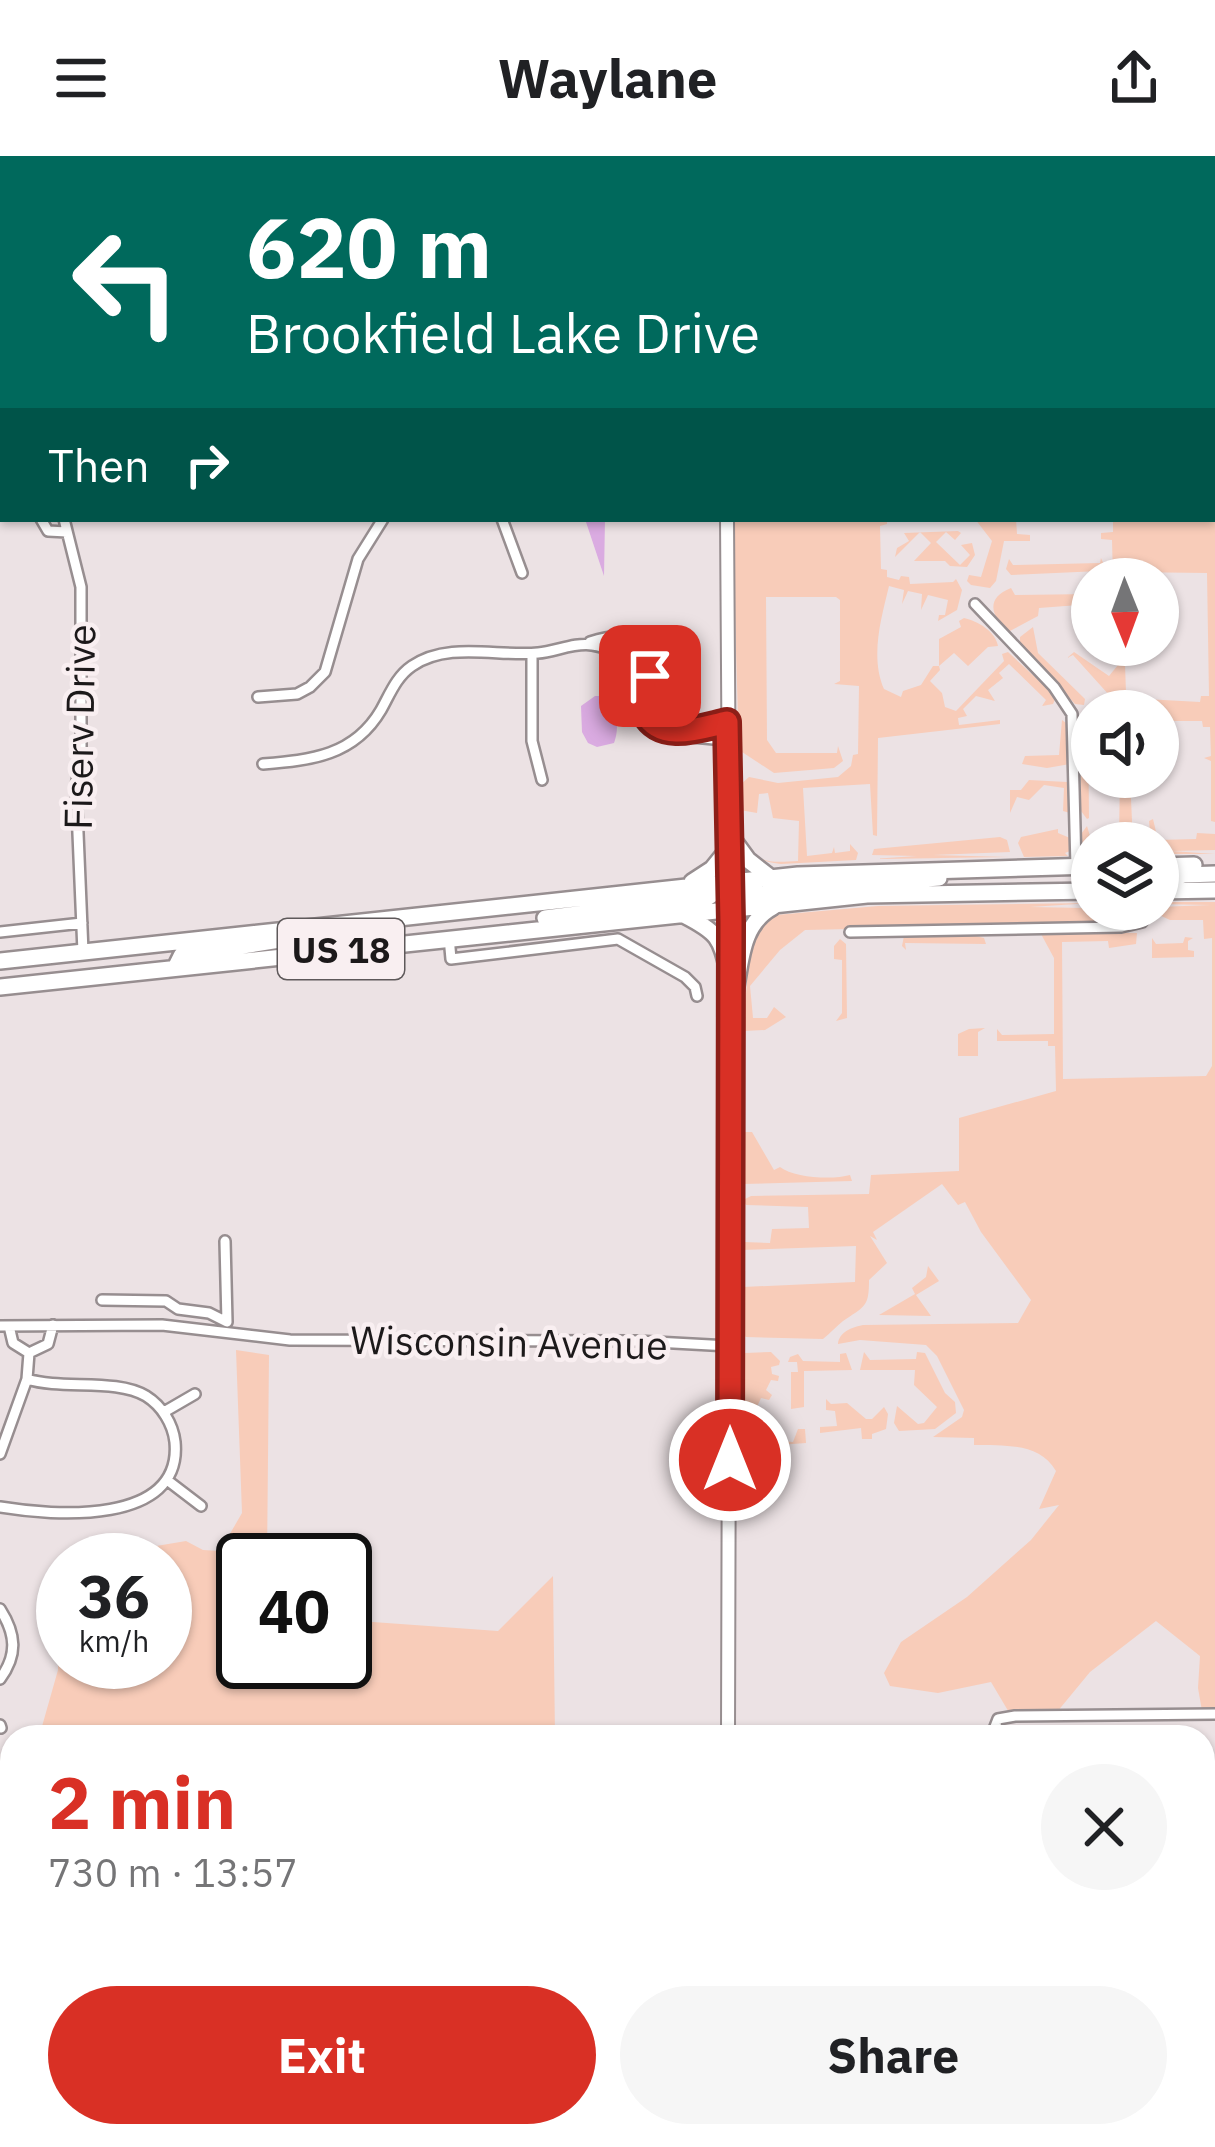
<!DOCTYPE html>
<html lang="en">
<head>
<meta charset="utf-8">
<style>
  body { margin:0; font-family:"IBM Plex Sans",sans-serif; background:#f6f6f6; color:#202124; height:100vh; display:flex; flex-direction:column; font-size:45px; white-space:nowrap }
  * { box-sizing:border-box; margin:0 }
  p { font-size:39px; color:#757577 }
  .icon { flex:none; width:66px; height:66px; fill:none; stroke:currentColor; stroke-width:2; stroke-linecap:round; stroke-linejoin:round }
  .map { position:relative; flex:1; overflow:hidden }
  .side { position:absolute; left:0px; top:1569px; width:1215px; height:423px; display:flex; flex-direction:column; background:#fff; border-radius:36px 36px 0 0; box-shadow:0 3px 9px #0004 }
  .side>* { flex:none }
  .guide { position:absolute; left:0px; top:0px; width:1215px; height:366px; box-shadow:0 3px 9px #0004; background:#00695c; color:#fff; overflow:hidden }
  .needle { width:78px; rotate:179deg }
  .buttons { position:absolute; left:1071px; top:402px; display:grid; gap:24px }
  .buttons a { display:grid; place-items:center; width:108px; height:108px; border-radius:50%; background:#fff; box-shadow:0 3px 9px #0004; font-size:60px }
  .speed { position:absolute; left:36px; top:1377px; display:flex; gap:24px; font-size:60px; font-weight:700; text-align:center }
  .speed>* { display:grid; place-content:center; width:156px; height:156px; border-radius:50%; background:#fff; box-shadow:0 3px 9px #0004; line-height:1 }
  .speed small { font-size:30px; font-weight:400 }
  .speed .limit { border:6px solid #111; border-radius:18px; background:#fff; color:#111 }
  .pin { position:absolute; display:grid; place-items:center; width:102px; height:102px; color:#fff; margin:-51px; border-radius:24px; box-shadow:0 6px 18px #0006 }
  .me { position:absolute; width:132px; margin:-66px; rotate:0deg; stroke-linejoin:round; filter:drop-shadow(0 0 9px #0008) }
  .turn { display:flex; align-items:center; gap:42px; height:252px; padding:0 48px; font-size:54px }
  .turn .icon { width:156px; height:156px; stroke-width:2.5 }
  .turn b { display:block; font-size:84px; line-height:102px }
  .then { display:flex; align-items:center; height:114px; padding:0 48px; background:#0003; gap:24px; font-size:45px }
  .round { display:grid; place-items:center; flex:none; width:126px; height:126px; border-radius:63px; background:#f6f6f6 }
  .head { display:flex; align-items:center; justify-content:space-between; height:204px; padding:0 48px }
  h1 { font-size:72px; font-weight:700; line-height:90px; color:#d93025 }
  .button { display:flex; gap:24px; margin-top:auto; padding:24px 48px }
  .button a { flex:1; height:138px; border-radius:72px; background:#d93025; color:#fff; font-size:48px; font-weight:700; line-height:138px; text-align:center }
  .button a+a { background:#f6f6f6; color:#202124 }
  header { display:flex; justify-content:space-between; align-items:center; height:156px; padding:0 48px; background:#fff; font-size:54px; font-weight:700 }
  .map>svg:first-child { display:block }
</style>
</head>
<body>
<header><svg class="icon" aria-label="menu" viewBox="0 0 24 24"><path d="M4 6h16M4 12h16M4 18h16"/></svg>Waylane<svg class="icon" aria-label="share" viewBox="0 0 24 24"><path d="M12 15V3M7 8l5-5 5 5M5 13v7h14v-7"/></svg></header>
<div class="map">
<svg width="1215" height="1991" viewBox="0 0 1215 1991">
  <rect width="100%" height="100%" fill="#ece2e4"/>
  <path fill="#f8ccb9" d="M808 0 821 1 1136 0 800 3Z
    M1148 0H1215V334L1212 3H1145Z
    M1212 339H1215V666L1211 665V605L1204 602 1211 600 1210 571H1203L1202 565H1158V555H1142L1145 543 1200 546 1201 540H1209L1207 417 1126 416 1125 423H1113L1112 384 1101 383V377L1113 376V363H1212Z
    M732 363H887V368L880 370 881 413 887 414V421L899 424 901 420 909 421 910 428 953 426 956 423 962 434 957 454 938 465 939 459H945L948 444 928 439 921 454 922 438 908 435 902 448 904 434 889 430C881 463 870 501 884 533L901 541 903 535 921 529 933 510H939V483L961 471 959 465 964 462C978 465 996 476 998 490L988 491 968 510 954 497 939 510 940 514 930 525 942 537 945 551 956 555 1004 505 1002 498 1008 496 1051 536 1056 541 1053 548 1042 550 1046 544 1009 508 999 517 1003 522 988 534 995 545 976 540 963 553 967 560 958 562 959 569 1000 564V568L878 582 877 680 873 679 870 628 803 632 807 700 832 697 834 691 835 697 850 695V688L858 697 856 704 781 708C760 706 743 698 740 676 756 704 759 708 798 705L799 665 773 662 768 637 759 638 757 657 740 654V629L749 621 778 627 838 621 851 610 853 599 858 598 859 530 834 528 840 525V444L836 441H766L767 584 776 597H837L838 590 843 605 834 612 774 617 739 594Z
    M975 363H1016L1017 378 1030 379V385H1004L996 425 990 432 971 429 967 425 969 419 981 421 992 385Z
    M958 375 961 377 955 384 946 376 936 386 960 409 970 399 961 389 972 387 975 399 967 411 950 410 945 405H914L931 387 920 376 895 401 897 392 909 385 904 377Z
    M1101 402 1105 411 1101 421 1100 415 1011 419 1006 413 1009 403 1013 409 1100 407Z
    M1011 432 1015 439 1092 438V448L1039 452 1038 460 1008 476C991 460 985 442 1011 432Z
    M1033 471 1038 497 1085 543 1084 549 1075 548 1020 490V481Z
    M1074 496 1109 520 1118 509 1125 508 1126 537 1110 540 1073 499 1067 502Z
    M1088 558 1089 662 1087 663 1081 655 1080 565Z
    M1062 564 1070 570V608L1047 612 1022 608 1025 600 1059 599Z
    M1120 621H1130L1133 687H1092V696L1083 694 1081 678 1087 670 1090 680H1119Z
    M1029 624 1067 626 1070 657 1063 655 1064 632 1044 629 1029 644 1017 641 1010 657V634H1021Z
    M1153 663 1158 684 1196 683 1197 677 1215 678V694L1171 695 1215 698H1158V687H1151L1149 665Z
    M1058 673V677L1070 682V695L1065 697 1068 700 1024 701 1018 687 1021 681Z
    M1000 681 1007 684 1010 696 933 699 1009 701 872 703 917 700 872 699 874 693Z
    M1164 746H1215V1554L1202 1555 1198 1532 1200 1500 1156 1465 1090 1516 1057 1556 1010 1558 991 1526 938 1537 890 1530 884 1517 901 1486 967 1441 1031 1384 1059 1349 1039 1353 1056 1315C1039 1286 1005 1290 974 1289V1282L933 1281 962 1261 964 1254 937 1200 926 1189 860 1184 838 1188C839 1176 852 1171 863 1169L1018 1167 1031 1144 981 1076 965 1046 958 1049 942 1028 873 1076 877 1084 870 1080 887 1107 869 1124C869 1149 866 1150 846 1163 838 1168 831 1177 823 1183L746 1181 741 1177 743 1131 855 1126 856 1090 742 1094 744 1086 770 1087 772 1073 809 1072 808 1051 746 1049 743 1044 751 1040 869 1038 871 1019 959 1015V962L1056 935 1055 890H1048V885H997V873L1002 879 1054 878V802L1041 778 1048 776 1137 777 1136 788 1109 792 1108 785 1062 786 1063 923 1206 920 1212 910V782L1204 783 1203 764H1170L1157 758 1158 751 1211 749 1160 748Z
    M1092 747 1030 751 1140 753 1141 760 1123 767 805 774 780 794 750 830 753 862H767L774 851 786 861 765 874 743 875 750 788 745 796 765 760 878 750Z
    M904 780H976L984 782 986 788 905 787 906 794 902 790Z
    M1185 781 1193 782 1188 785V794L1194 795V801L1152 802V782L1156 788 1183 787Z
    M840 783 846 788 847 862 836 865 842 857V804L834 803V790Z
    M985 872 978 876V900H958V878L969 873Z
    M742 976H752L774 1014 780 1011C794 1022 833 1024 850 1019L852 1025 743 1028Z
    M928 1110 939 1125 916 1139 931 1160 879 1159 915 1138 912 1132 926 1121Z
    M236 1194 269 1199 267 1404H243V1506H345V1464L498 1475 553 1420 555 1581H39L58 1514 59 1406H63V1506H165V1404H73L186 1385 203 1394 220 1395 242 1357Z
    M864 1196 870 1204 916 1203 917 1196 925 1197 945 1237 955 1246 956 1257 935 1273 899 1275 894 1267 897 1250 918 1268 924 1267 937 1251 914 1229 915 1214H860Z
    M745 1197 771 1196 780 1205 779 1209 771 1211 772 1218 779 1220 778 1225 771 1224 766 1234 772 1239 769 1244 761 1242 752 1262 759 1267 758 1273 751 1275 756 1287 763 1283 793 1286 798 1273H805L806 1287 752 1291 749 1297H756V1303L741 1304Z
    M846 1197 852 1214 804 1215V1251L791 1253V1216H798L797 1206H788L790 1201 798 1198 803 1205 840 1206V1198Z
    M826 1243 831 1248 847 1247 866 1263H872L884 1251 888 1258 886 1273 872 1278V1283H862L861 1272 820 1277V1271L837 1270 835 1255 826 1254Z
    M12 1616V1980H722L721 1991H0V1619Z
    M1215 1847V1991H739V1980H1203V1848Z"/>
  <path fill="#daabe1" d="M585 363H605L604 420Z
    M595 540H605C617 550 620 573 614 587L597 591 588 587 582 576 581 550Z"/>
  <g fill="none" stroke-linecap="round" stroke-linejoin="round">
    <path stroke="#daabe1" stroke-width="3" d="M0 91H3"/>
    <defs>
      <path id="minor" d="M0 333H3
        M41 363 48 375 67 376
        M64 363 81 431V603L76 630 83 796
        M502 363 522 417
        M975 448 1054 531 1072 558 1076 710
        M590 486C620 476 645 476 650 514L640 536
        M532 498V585L542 624
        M258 541 297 538 310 531 325 516 358 403 383 363
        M679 575 727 566
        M263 608C311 604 354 600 381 554 390 538 396 521 412 510 448 485 498 501 538 497 555 496 574 486 592 489 649 497 625 547 656 569 674 582 704 582 727 584
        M0 776 82 767
        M850 776 1121 771 1142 766 1150 753
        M449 781 451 803 618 783 685 821 695 831 697 840
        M102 1144 166 1145 178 1153 209 1157 227 1166 225 1085
        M0 1170 162 1169 290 1184 637 1185 729 1190
        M9 1170 13 1187 29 1197
        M29 1197 48 1188 53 1169
        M164 1256 195 1238
        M0 1298 27 1223 29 1197
        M167 1324 201 1350
        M0 1351C53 1360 183 1370 175 1286 173 1268 162 1250 146 1240 116 1222 62 1234 27 1223
        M0 1453C16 1478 18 1499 0 1523
        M0 1569 1 1572
        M991 1581 998 1563 1015 1560 1215 1558
        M1203 1833H1215"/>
      <path id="tertiary" d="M725 0V3
        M727 363 730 806
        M728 1581 730 850
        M727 1991 728 1980"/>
      <path id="primary" d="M729 678 748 704 771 722
        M1158 710 1194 709
        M692 726 712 713 729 692
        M1158 726 1184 719 1215 718
        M1158 735 1215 734
        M730 752 737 744 754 736 939 722
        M684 759C721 778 720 782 730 822
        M545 762 707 742 730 726
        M0 805 798 719 1092 710
        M175 812 181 800 298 781
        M0 831 867 739 1092 735
        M729 859C743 821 734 772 773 751"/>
    </defs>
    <use href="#minor" stroke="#978e90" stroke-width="14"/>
    <use href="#tertiary" stroke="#978e90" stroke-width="16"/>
    <use href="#primary" stroke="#978e90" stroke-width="20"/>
    <use href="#minor" stroke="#fff" stroke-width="9"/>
    <use href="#tertiary" stroke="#fff" stroke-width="12"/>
    <use href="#primary" stroke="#fff" stroke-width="15"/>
  </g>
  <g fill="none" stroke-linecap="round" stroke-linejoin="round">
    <defs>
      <path id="route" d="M650 520C642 534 637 541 645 557 661 587 700 572 727 566L731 766 730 1304"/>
    </defs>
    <use href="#route" stroke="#8d1f18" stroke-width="30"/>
    <use href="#route" stroke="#d93025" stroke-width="21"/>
  </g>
  <g text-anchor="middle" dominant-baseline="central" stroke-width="9" stroke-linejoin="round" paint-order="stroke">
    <rect fill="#f9eff1" stroke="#5e595a" stroke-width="3" x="278" y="763" width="126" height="60" rx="9"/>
    <g font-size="36" font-weight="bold" fill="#1c191a">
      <text x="341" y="793">US 18</text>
    </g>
    <g font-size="39" fill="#1c191a" stroke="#f9eff1">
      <text transform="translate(79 571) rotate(-89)">Fiserv Drive</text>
      <text transform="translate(509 1186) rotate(1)">Wisconsin Avenue</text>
    </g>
  </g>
</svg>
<div class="buttons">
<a><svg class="needle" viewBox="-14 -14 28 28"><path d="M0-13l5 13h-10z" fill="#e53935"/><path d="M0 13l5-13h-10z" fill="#757577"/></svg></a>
<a><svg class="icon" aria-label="sound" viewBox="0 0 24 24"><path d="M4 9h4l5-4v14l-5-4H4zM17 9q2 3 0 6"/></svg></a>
<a><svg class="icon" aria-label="layers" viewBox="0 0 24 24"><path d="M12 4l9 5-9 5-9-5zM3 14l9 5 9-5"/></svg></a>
</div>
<div class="speed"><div>36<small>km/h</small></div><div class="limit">40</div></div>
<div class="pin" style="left:650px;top:520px;background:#d93025"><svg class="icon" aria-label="arrive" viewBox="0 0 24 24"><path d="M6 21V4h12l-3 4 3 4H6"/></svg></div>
<svg class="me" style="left:730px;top:1304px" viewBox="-20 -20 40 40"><circle r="17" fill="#d93025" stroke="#fff" stroke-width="3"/><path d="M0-11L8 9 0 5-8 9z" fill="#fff"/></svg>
<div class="guide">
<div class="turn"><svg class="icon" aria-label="left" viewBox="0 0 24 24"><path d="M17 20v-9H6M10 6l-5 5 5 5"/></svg><div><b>620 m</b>Brookfield Lake Drive</div></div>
<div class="then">Then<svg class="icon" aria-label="right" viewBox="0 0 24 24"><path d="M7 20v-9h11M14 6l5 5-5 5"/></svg></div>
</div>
<section class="side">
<div class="head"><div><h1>2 min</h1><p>730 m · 13:57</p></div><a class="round"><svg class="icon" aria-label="close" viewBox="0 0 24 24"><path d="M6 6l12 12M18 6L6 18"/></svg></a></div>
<div class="button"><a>Exit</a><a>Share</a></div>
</section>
</div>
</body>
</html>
